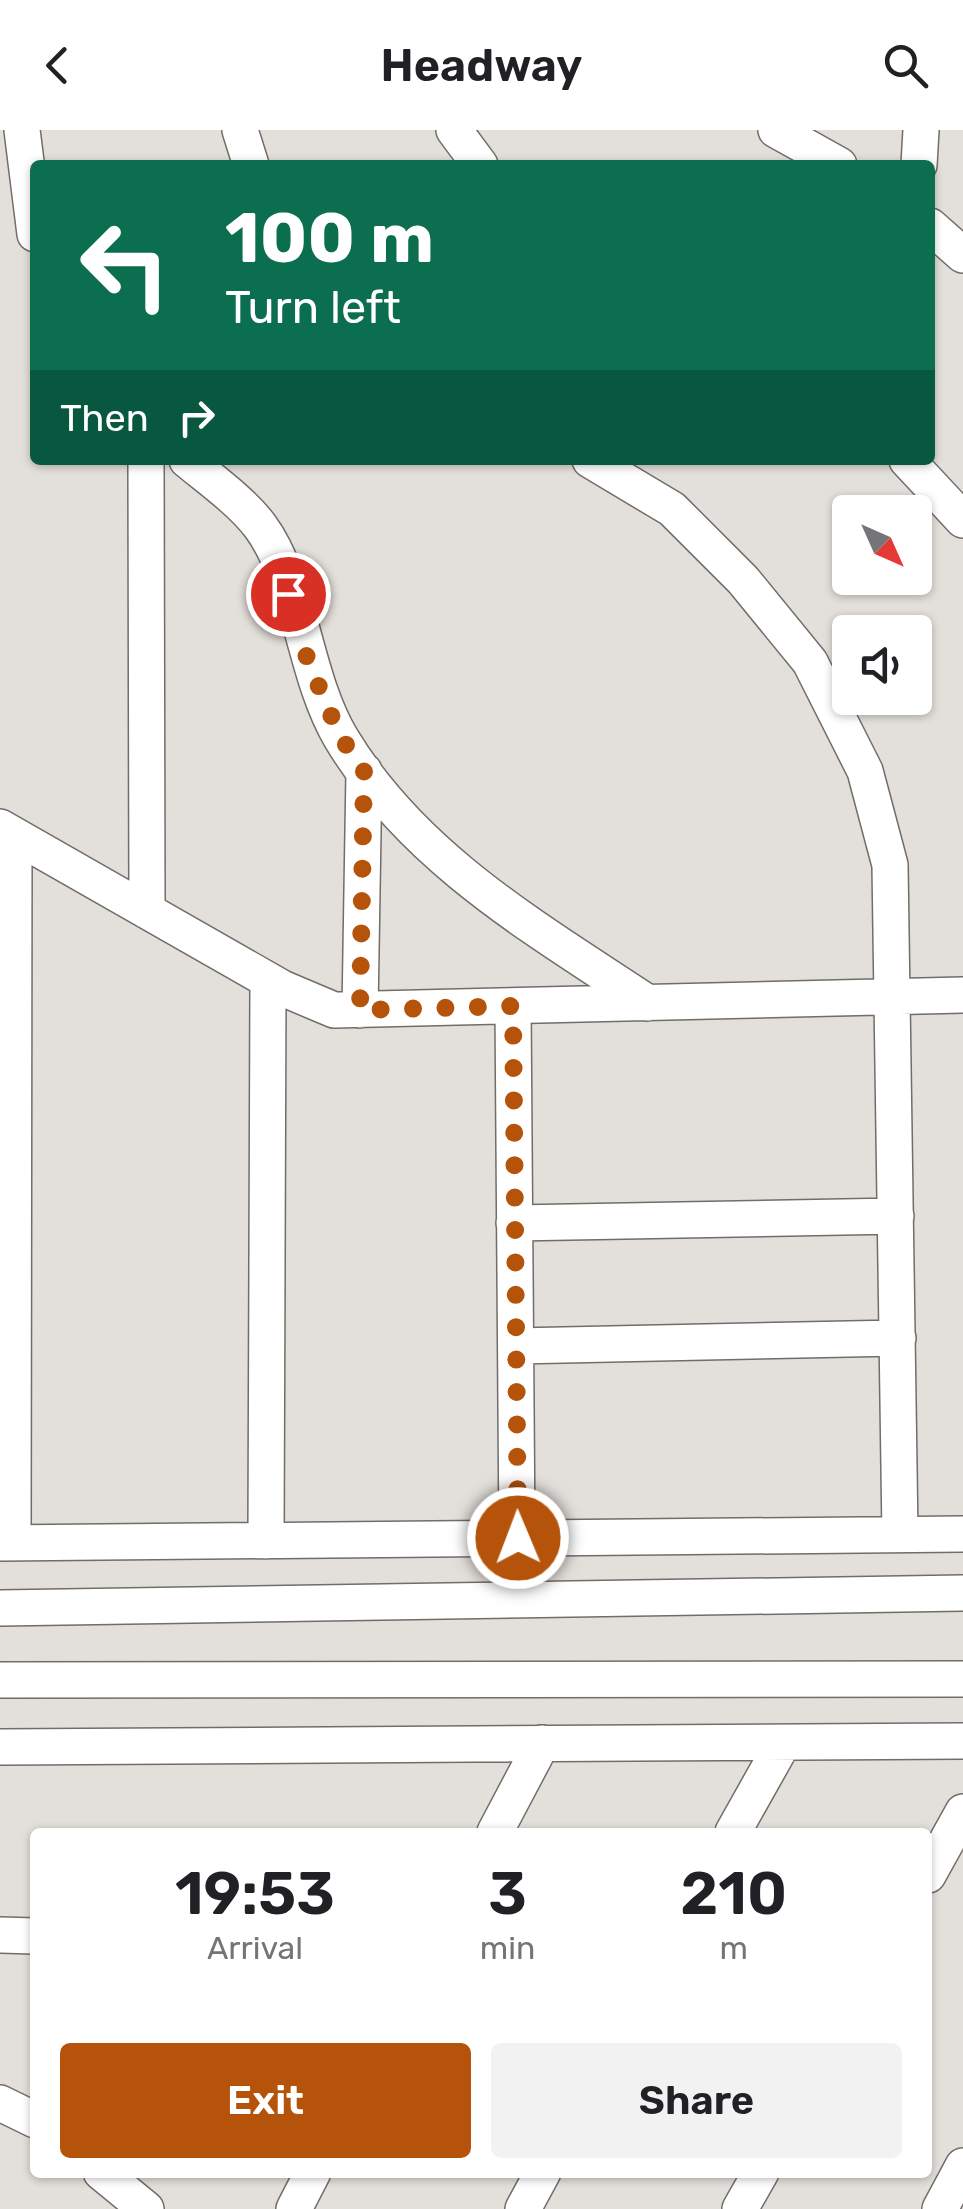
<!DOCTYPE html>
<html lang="en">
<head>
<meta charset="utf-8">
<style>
  body { margin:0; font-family:Rubik,sans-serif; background:#f2f2f2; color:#202124; height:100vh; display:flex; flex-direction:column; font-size:38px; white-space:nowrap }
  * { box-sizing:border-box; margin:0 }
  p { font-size:32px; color:#757577 }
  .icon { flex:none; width:55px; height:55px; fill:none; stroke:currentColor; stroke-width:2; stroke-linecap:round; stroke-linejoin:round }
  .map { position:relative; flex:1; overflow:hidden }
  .drawer { position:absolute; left:30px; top:1698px; width:902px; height:350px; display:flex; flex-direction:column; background:#fff; border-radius:10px; box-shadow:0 2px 8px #0004 }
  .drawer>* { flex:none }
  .banner { position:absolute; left:30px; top:30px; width:905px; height:305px; border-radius:10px; box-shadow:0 2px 8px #0004; background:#0b6e4f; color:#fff; overflow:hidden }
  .needle { width:65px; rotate:135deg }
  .controls { position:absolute; left:832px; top:365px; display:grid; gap:20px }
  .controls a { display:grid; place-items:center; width:100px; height:100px; border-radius:10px; background:#fff; box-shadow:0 2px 8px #0004; font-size:50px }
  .pin { position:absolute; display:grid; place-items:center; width:85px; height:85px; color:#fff; margin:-42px; border:5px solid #fff; border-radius:50%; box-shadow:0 2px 10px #0007 }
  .me { position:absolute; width:110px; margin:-55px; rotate:359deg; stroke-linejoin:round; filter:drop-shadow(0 0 8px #0008) }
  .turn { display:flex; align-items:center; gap:35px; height:210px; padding:0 30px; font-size:45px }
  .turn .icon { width:130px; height:130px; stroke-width:2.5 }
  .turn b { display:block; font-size:70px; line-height:85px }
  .then { display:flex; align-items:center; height:95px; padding:0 30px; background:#0003; gap:20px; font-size:38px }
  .eta { display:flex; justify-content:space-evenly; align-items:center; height:170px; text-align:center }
  .eta b { font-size:60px; font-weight:600; line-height:70px }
  .cta { display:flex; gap:20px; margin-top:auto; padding:20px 30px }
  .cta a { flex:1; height:115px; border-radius:10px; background:#b45309; color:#fff; font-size:40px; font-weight:600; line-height:115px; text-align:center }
  .cta a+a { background:#f2f2f2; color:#202124 }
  header { display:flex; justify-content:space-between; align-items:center; height:130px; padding:0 30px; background:#fff; font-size:45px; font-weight:600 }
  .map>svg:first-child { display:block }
</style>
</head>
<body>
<header><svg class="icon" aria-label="back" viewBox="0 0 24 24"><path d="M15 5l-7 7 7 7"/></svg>Headway<svg class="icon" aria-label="search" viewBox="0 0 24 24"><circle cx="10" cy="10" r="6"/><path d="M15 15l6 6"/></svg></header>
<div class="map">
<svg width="963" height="2079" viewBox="0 0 963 2079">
  <rect width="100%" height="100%" fill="#e3dfda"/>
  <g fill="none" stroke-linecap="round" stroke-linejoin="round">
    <defs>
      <path id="minor" d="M22 0 35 104
        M240 0 251 35
        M454 0 480 35
        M776 0 839 35
        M919 35 921 0
        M930 96 963 125
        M146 330 147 781
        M187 330C211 350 241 371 260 396 301 451 303 544 341 608 413 728 535 798 648 873
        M590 330 672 379 743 450 810 532 865 641 890 735 900 1404
        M907 330 963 390
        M0 697 282 858 334 880 963 865
        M513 877 517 1408
        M360 880 364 641
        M514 1093 896 1086
        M516 1216 898 1208
        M266 1411 268 850
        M0 1413 963 1404
        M13 1413 14 705
        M0 1478 963 1463
        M0 1550 963 1549
        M0 1617 963 1611
        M495 1702 542 1613
        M733 1702 783 1613
        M928 1745 963 1682
        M0 1805 35 1806
        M0 1973 35 1990
        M101 2042 146 2079
        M294 2079 313 2042
        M523 2079 543 2042
        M740 2079 761 2042
        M940 2079 963 2036"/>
    </defs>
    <use href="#minor" stroke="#716d69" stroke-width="38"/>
    <use href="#minor" stroke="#fff" stroke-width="35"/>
  </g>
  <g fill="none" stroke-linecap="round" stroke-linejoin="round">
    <path stroke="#b45309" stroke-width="18" stroke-dasharray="0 32.4" d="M288 464 308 531 340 606 364 641 360 880 513 876 518 1408"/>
  </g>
</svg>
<div class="controls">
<a><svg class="needle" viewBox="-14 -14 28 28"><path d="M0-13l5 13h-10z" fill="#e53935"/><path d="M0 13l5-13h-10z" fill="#757577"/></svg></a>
<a><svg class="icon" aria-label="sound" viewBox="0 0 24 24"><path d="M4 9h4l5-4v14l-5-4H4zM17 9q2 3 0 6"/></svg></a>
</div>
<div class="pin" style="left:288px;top:464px;background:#d93025"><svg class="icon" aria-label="arrive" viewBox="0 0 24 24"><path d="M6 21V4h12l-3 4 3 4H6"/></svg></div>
<svg class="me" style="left:518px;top:1408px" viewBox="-20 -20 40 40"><circle r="17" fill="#b45309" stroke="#fff" stroke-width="3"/><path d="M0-11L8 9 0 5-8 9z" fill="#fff"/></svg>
<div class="banner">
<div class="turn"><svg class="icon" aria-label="left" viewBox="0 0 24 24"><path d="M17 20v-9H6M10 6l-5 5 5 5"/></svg><div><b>100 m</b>Turn left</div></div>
<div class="then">Then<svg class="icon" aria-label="right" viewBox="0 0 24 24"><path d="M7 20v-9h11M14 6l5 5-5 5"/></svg></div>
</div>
<section class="drawer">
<div class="eta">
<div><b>19:53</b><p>Arrival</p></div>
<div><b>3</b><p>min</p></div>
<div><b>210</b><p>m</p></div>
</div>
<div class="cta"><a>Exit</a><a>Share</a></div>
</section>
</div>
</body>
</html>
